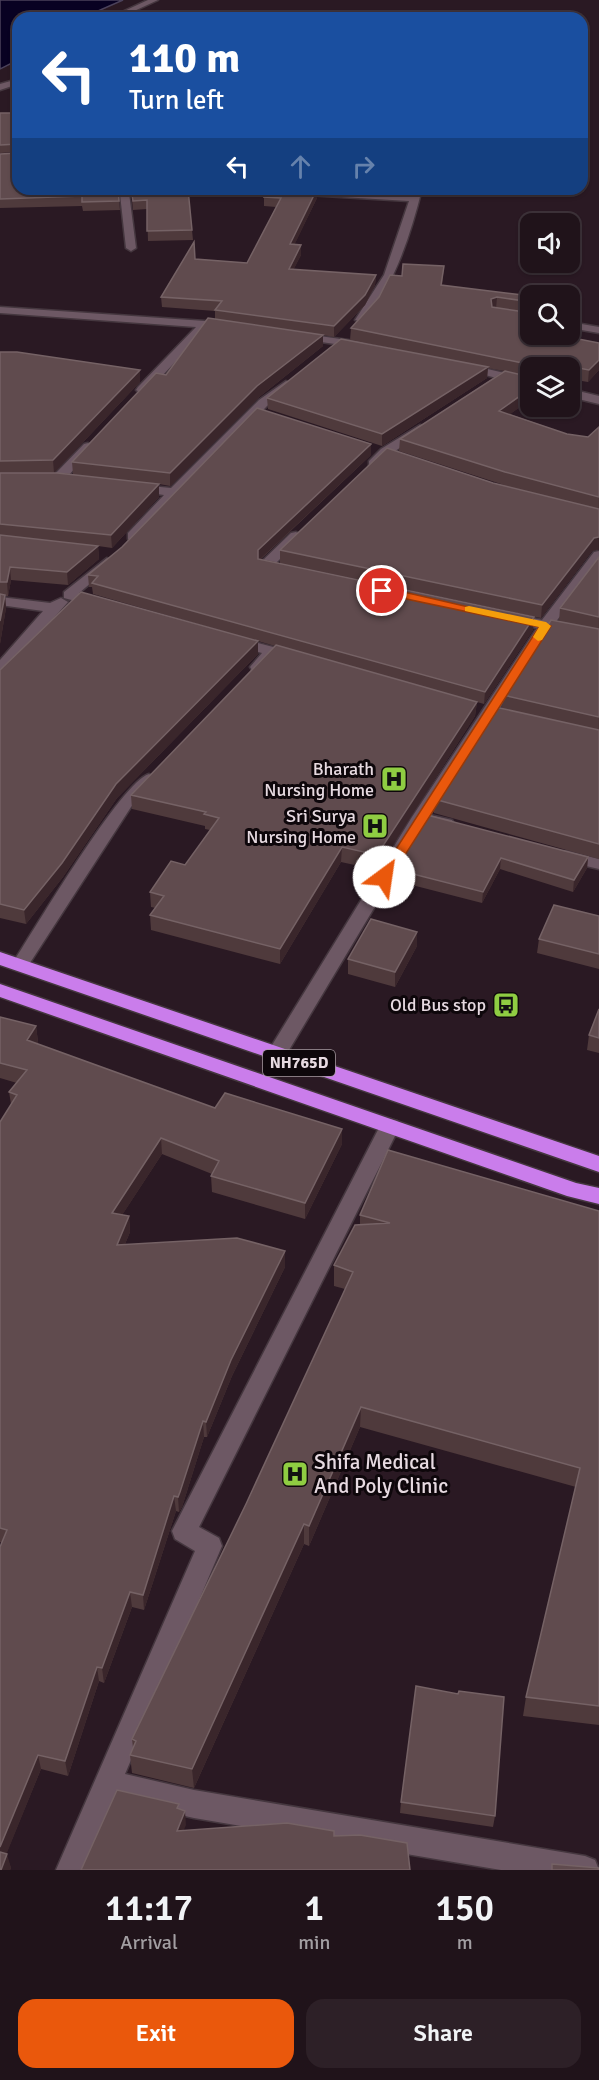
<!DOCTYPE html>
<html lang="en">
<head>
<meta charset="utf-8">
<style>
  body { margin:0; font-family:Signika,sans-serif; background:#2d2027; color:#f1f3f6; height:100vh; display:flex; flex-direction:column; font-size:22px; white-space:nowrap }
  * { box-sizing:border-box; margin:0 }
  p { font-size:20px; color:#a29ea2 }
  .icon { flex:none; width:33px; height:33px; fill:none; stroke:currentColor; stroke-width:2; stroke-linecap:round; stroke-linejoin:round }
  .map { position:relative; height:1870px; overflow:hidden }
  .details { display:flex; flex-direction:column; background:#20131a; flex:1 }
  .details>* { flex:none }
  .guide { position:absolute; left:12px; top:12px; width:576px; height:183px; border-radius:18px; box-shadow:0 2px 4px #0004,0 0 0 2px #3d3239; background:#1a4fa0; color:#fff; overflow:hidden }
  .buttons { position:absolute; left:520px; top:213px; display:grid; gap:12px }
  .buttons a { display:grid; place-items:center; width:60px; height:60px; border-radius:12px; background:#20131a; box-shadow:0 2px 4px #0004,0 0 0 2px #3d3239; font-size:30px }
  .pin { position:absolute; display:grid; place-items:center; width:51px; height:51px; color:#fff; margin:-26px; border:3px solid #fff; border-radius:50%; box-shadow:0 2px 6px #0007 }
  .me { position:absolute; width:66px; margin:-33px; rotate:31deg; stroke-linejoin:round; filter:drop-shadow(0 0 4px #0008) }
  .turn { display:flex; align-items:center; gap:21px; height:126px; padding:0 18px; font-size:27px }
  .turn .icon { width:78px; height:78px; stroke-width:2.5 }
  .turn b { display:block; font-size:42px; line-height:51px }
  .lanes { display:flex; align-items:center; height:57px; padding:0 18px; background:#0003; justify-content:center; gap:30px; direction:ltr }
  .lanes .off { opacity:.35 }
  .eta { display:flex; justify-content:space-evenly; align-items:center; height:102px; text-align:center }
  .eta b { font-size:36px; font-weight:600; line-height:42px }
  .action { display:flex; gap:12px; margin-top:auto; padding:12px 18px }
  .action a { flex:1; height:69px; border-radius:18px; background:#ea580c; color:#fff; font-size:24px; font-weight:600; line-height:69px; text-align:center }
  .action a+a { background:#2d2027; color:#f1f3f6 }
  .map>svg:first-child { display:block }
</style>
</head>
<body>
<div class="map">
<svg width="599" height="1870" viewBox="0 0 599 1870">
  <rect width="100%" height="100%" fill="#2a1923"/>
  <path fill="#080122" stroke="#4b425b" stroke-width="1.5" d="M0 0H123L82 18H18V60L0 69Z"/>
  <g fill="none" stroke-linecap="round" stroke-linejoin="round">
    <defs>
      <path id="minor" d="M148 0H158L119 18H109Z
        M18 79V84L0 90V84Z
        M53 189 63 191 163 189 158 192 129 193 136 248 131 251 126 248 120 194 58 197 53 194Z
        M251 189 411 195 412 189H422C410 237 395 282 365 322L355 320 384 275 409 201 256 192Z
        M0 307 205 321 220 325 207 328 146 393 142 394 136 390 138 387 196 327 0 313Z
        M570 322 599 327V333L570 328Z
        M298 333 362 342 368 345 362 348 294 338 292 336Z
        M466 364 531 379V387L462 369 460 367Z
        M286 381 290 383V387L267 406 138 539H128V533L164 495 129 490V484L171 488 259 400Z
        M570 389 599 396V404L570 397Z
        M420 425 424 426V432L389 455 377 467H369V461L381 449Z
        M88 443 94 447 68 476 79 477V483L53 482V476L84 444Z
        M296 532 303 536 275 564 287 566V572L260 569V563L291 533Z
        M599 551V564L555 623 599 633V641L550 631 430 815 452 820 454 824 446 829 425 823 283 1060H269L266 1055 412 817 537 628 506 621 504 618 511 614 542 620 594 552Z
        M107 558 114 562 112 565 79 593 103 600V606L98 607 64 598V592Z
        M0 597 50 603 61 598 68 602 5 672 0 673V660L43 611 0 605Z
        M234 637 277 648 279 651 262 670H252L250 667 262 653 229 644 227 641 229 638Z
        M149 774 157 779 131 807 26 969H14L11 965 14 961C34 930 122 781 149 774Z
        M566 851 599 859V869L560 860 557 856 560 852Z
        M390 1119 397 1121 400 1126 199 1527 219 1538 222 1546 125 1774 194 1790 585 1856 595 1860 599 1870H501L194 1818 114 1800 84 1870H56L195 1551 175 1539 172 1531 380 1126 383 1121Z"/>
      <path id="highway" d="M0 952 599 1156V1172L0 965Z
        M0 984 576 1183 599 1188V1204L567 1196 0 997Z"/>
    </defs>
    <use href="#minor" stroke="#45373f" stroke-width="3"/>
    <use href="#highway" stroke="#45373f" stroke-width="3"/>
    <use href="#minor" fill="#6d5864" fill-rule="evenodd"/>
    <use href="#highway" fill="#ca7deb" fill-rule="evenodd"/>
  </g>
  <path fill="#4f3a3c" d="M0 113H18V152L0 153Z
    M0 154 18 189 57 190 118 189 120 210 83 211 82 206 0 208Z
    M131 189 192 230 193 240 148 241 147 209 133 210Z
    M267 189H321H317V198L294 245 301 255 293 270 376 275 375 285 365 305 334 337 323 335V346L258 398 170 486 159 484V497L112 548 98 546 99 559 68 585 11 580 8 596H5L6 608 0 644V352L140 382 54 473 73 474 72 462 166 375 215 319V311L162 307 161 297 195 259 247 263 276 207 264 206V197Z
    M436 189H474V192L435 191Z
    M444 266 442 286 531 296V334L599 343V370L588 382 570 379V368H531V377L522 375 531 377V399L510 414 567 434 588 437 599 427V549L592 551 541 618 280 563V550L493 483 504 485 399 451 400 439 504 371 488 368 487 378 382 446 268 409 267 398 439 358 350 340 351 328 402 276Z
    M371 455 261 559 534 617 533 630 484 704 477 702 475 716 377 870 341 862 280 964 151 930 150 915 156 908 151 907 150 892 185 865 210 830 205 829V826L132 809 131 795 275 646 258 641V654L117 798 63 877 26 924 0 918V670L222 631 93 594 92 587H89L88 575Z
    M599 557V859L434 813V799L502 708 503 695 559 622 560 608Z
    M427 815 588 857 587 868 573 892 500 869 482 903 408 884 409 877 397 875V863Z
    M599 916V969L537 953 539 939Z
    M417 946 395 987 348 974V959Z
    M599 1009V1053L587 1050 589 1035Z
    M0 1017 36 1026 38 1042 37 1044 215 1108 342 1129V1144L305 1219 212 1192 211 1176 212 1174 162 1154 122 1215 129 1216 130 1232 125 1244 285 1251V1267L232 1376 207 1437H204L182 1507 179 1512 176 1511 144 1610 132 1607 104 1683 99 1681 68 1776 41 1769 6 1854 11 1868 10 1870H0L2 1543 0 1542V1122L11 1104 9 1092 17 1083 0 1078Z
    M599 1211V1725L523 1716 526 1697 576 1487 360 1427 309 1546 304 1544 194 1788 132 1773 130 1755 133 1748 132 1739 246 1504 345 1289 334 1286V1265L360 1225V1215Z
    M401 1802 495 1816 493 1827 400 1813Z"/>
  <path fill="#3a262b" d="M317 189V198L290 254V244Z
    M301 245V255L289 279V269Z
    M376 275 375 285 365 305 334 337V326Z
    M497 297 496 309 490 311 491 299Z
    M323 335V346L258 398 170 486V473L257 386Z
    M599 360V370L588 382 589 370Z
    M488 367 487 378 382 446V434Z
    M140 370V382L54 473 53 460Z
    M531 388V399L498 423 499 411Z
    M371 444V455L258 561V550Z
    M159 484V497L112 548 111 535Z
    M599 537V549L592 551 541 618 542 605 594 538Z
    M98 546 99 559 68 585 67 572Z
    M10 567 11 580 8 596 7 582Z
    M5 595 6 608 0 644V621Z
    M534 617 533 630 484 704 485 692Z
    M258 641V654L117 798 63 877 26 924 24 910 116 784Z
    M477 702 475 716 377 870V855Z
    M342 847 341 862 280 964V949Z
    M588 857 587 868 573 892 574 880Z
    M501 858 500 869 482 903 483 892Z
    M417 932V946L395 987V972Z
    M36 1026 38 1042 29 1056 27 1040Z
    M342 1129V1144L305 1219V1203Z
    M161 1138 162 1154 113 1229 112 1213Z
    M129 1216 130 1232 118 1261 117 1245Z
    M285 1251V1267L232 1376 207 1437 206 1422 231 1360Z
    M361 1407 360 1427 309 1546V1526Z
    M203 1421 204 1437 182 1507 179 1512 178 1497Z
    M174 1496 176 1511 144 1610 143 1595Z
    M304 1524V1544L194 1788 192 1769Z
    M130 1592 132 1607 104 1683 102 1668Z
    M97 1667 99 1681 68 1776 65 1761Z
    M38 1755 41 1769 2 1865 0 1857V1847Z
    M185 1811 186 1825 178 1844 177 1831Z
    M7 1854 11 1868 10 1870H1Z"/>
  <path fill="#604b4e" stroke="#756265" stroke-width="1.5" d="M0 113H18V144L0 145Z
    M18 153V189H56L57 190 118 189 119 201 82 202V196L0 199V154Z
    M131 189H188L192 230 147 231V200L133 201Z
    M267 189H317L290 244 301 245 289 269 376 275 365 295 334 326 215 310 222 301 161 297 194 242 195 259 247 263 281 198 264 197Z
    M403 264 444 266 441 285 531 296V302L497 297 491 299 492 307 531 313V334H553L599 343V360L589 370 562 365 558 368H533L532 365 351 328 379 297 390 275 402 276Z
    M208 318 323 335 257 386 170 473 72 462 156 373 166 375Z
    M341 339 488 367 382 434 267 398Z
    M0 352H17L140 370 53 460 0 461Z
    M505 371 531 377V388L499 411 567 434 588 437 599 427V497L505 472 400 439Z
    M257 408 371 444 258 550V559L534 617 485 692 92 583 98 576 88 575 122 547Z
    M387 448 493 483 599 509V537L594 538 542 605 280 550Z
    M0 473H57L159 484 111 535 0 524Z
    M0 535 98 546 67 572 10 567 7 582H0Z
    M599 557V617L560 608Z
    M81 592 258 641 116 784 62 863 24 910 0 904V670Z
    M0 594 5 595 0 621Z
    M551 620 599 629V717L503 695Z
    M276 645 477 702 377 855 342 847 280 949 150 915 164 896 150 892 171 861 185 865 219 818 204 814 206 812 131 795Z
    M495 707 599 730V844L434 799Z
    M427 815 588 857 574 880 501 858 483 892 409 873 412 867 397 863Z
    M554 905 599 916V954L539 939Z
    M371 919 417 932 395 972 348 959Z
    M599 1009V1038L589 1035Z
    M0 1017 36 1026 27 1040 215 1108 225 1093 342 1129 305 1203 211 1176 219 1161 161 1138 112 1213 129 1216 117 1245 237 1238 285 1251 231 1360 206 1422 203 1421 180 1492 178 1497 174 1496 143 1595 130 1592 102 1668 97 1667 65 1761 38 1755 0 1847V1547L7 1530 0 1528V1122L17 1095 9 1092 27 1070 0 1063Z
    M388 1150 599 1211V1706L526 1697 580 1468 361 1407 309 1526 304 1524 192 1769 130 1755 136 1741 132 1739 246 1504 353 1272 334 1265 355 1225 390 1223 360 1215Z
    M416 1686 458 1694 459 1691 504 1697 495 1816 401 1802Z
    M117 1790 179 1804 177 1808 185 1811 177 1831 287 1823 334 1831V1836L360 1835 407 1843 410 1870H81Z
    M0 1852 7 1854 1 1870H0Z
    M552 1864 599 1868V1870H552Z"/>
  <path fill="#ea580c" stroke="#983908" stroke-width="1.5" d="M382 587 551 626 391 877 384 881 378 877 539 627 378 593 377 591Z"/>
  <path fill="#f59e0b" d="M469 606 546 622 551 626 542 640 538 641 533 637 539 627 465 611V607Z"/>
  <defs>
    <symbol id="hospital-square" viewBox="-11 -11 22 22"><rect x="-9" y="-9" width="18" height="18" rx="4" fill="#8fcd42" stroke="#0e070b"/><path d="M-5-5h3v3.5h4V-5h3V5h-3V1.5h-4V5h-3Z" fill="#111"/></symbol>
    <symbol id="bus-square" viewBox="-11 -11 22 22"><rect x="-9" y="-9" width="18" height="18" rx="4" fill="#8fcd42" stroke="#0e070b"/><path d="M-5-6H5V4H4V6H2V4H-2V6H-4V4H-5ZM-3.5-4V0h7V-4ZM-3.5 1.2v1.5H-2V1.2ZM2 1.2v1.5H3.5V1.2Z" fill="#111"/></symbol>
  </defs>
  <g fill-rule="evenodd">
    <use href="#hospital-square" x="379" y="764" width="30" height="30"/>
    <use href="#hospital-square" x="360" y="811" width="30" height="30"/>
    <use href="#bus-square" x="491" y="990" width="30" height="30"/>
    <use href="#hospital-square" x="280" y="1459" width="30" height="30"/>
  </g>
  <g text-anchor="middle" dominant-baseline="central" stroke-width="6" stroke-linejoin="round" paint-order="stroke">
    <rect fill="#0e070b" stroke="#a69ba1" stroke-width="1.5" x="263" y="1050" width="72" height="26" rx="4.5"/>
    <g font-size="16" font-weight="bold" fill="#e7dae1">
      <text x="299" y="1063">NH765D</text>
    </g>
    <g font-size="18" fill="#e7dae1" stroke="#0e070b" text-anchor="end">
      <text x="374" y="769">Bharath<tspan x="374" dy="21">Nursing Home</tspan></text>
      <text x="356" y="816">Sri Surya<tspan x="356" dy="21">Nursing Home</tspan></text>
      <text x="486" y="1005">Old Bus stop</text>
    </g>
    <g font-size="21" fill="#e7dae1" stroke="#0e070b" text-anchor="start">
      <text x="314" y="1462">Shifa Medical<tspan x="314" dy="24">And Poly Clinic</tspan></text>
    </g>
  </g>
</svg>
<div class="buttons">
<a><svg class="icon" aria-label="sound" viewBox="0 0 24 24"><path d="M4 9h4l5-4v14l-5-4H4zM17 9q2 3 0 6"/></svg></a>
<a><svg class="icon" aria-label="search" viewBox="0 0 24 24"><circle cx="10" cy="10" r="6"/><path d="M15 15l6 6"/></svg></a>
<a><svg class="icon" aria-label="layers" viewBox="0 0 24 24"><path d="M12 4l9 5-9 5-9-5zM3 14l9 5 9-5"/></svg></a>
</div>
<div class="pin" style="left:382px;top:591px;background:#d93025"><svg class="icon" aria-label="arrive" viewBox="0 0 24 24"><path d="M6 21V4h12l-3 4 3 4H6"/></svg></div>
<svg class="me" style="left:384px;top:877px" viewBox="-20 -20 40 40"><circle r="19" fill="#fff"/><path d="M0-13L10 11 0 6-10 11z" fill="#ea580c"/></svg>
<div class="guide">
<div class="turn"><svg class="icon" aria-label="left" viewBox="0 0 24 24"><path d="M17 20v-9H6M10 6l-5 5 5 5"/></svg><div><b>110 m</b>Turn left</div></div>
<div class="lanes"><svg class="icon" aria-label="left" viewBox="0 0 24 24"><path d="M17 20v-9H6M10 6l-5 5 5 5"/></svg><svg class="icon off" aria-label="ahead" viewBox="0 0 24 24"><path d="M12 20V5M6 11l6-6 6 6"/></svg><svg class="icon off" aria-label="right" viewBox="0 0 24 24"><path d="M7 20v-9h11M14 6l5 5-5 5"/></svg></div>
</div>
</div>
<section class="details">
<div class="eta">
<div><b>11:17</b><p>Arrival</p></div>
<div><b>1</b><p>min</p></div>
<div><b>150</b><p>m</p></div>
</div>
<div class="action"><a>Exit</a><a>Share</a></div>
</section>
</body>
</html>
